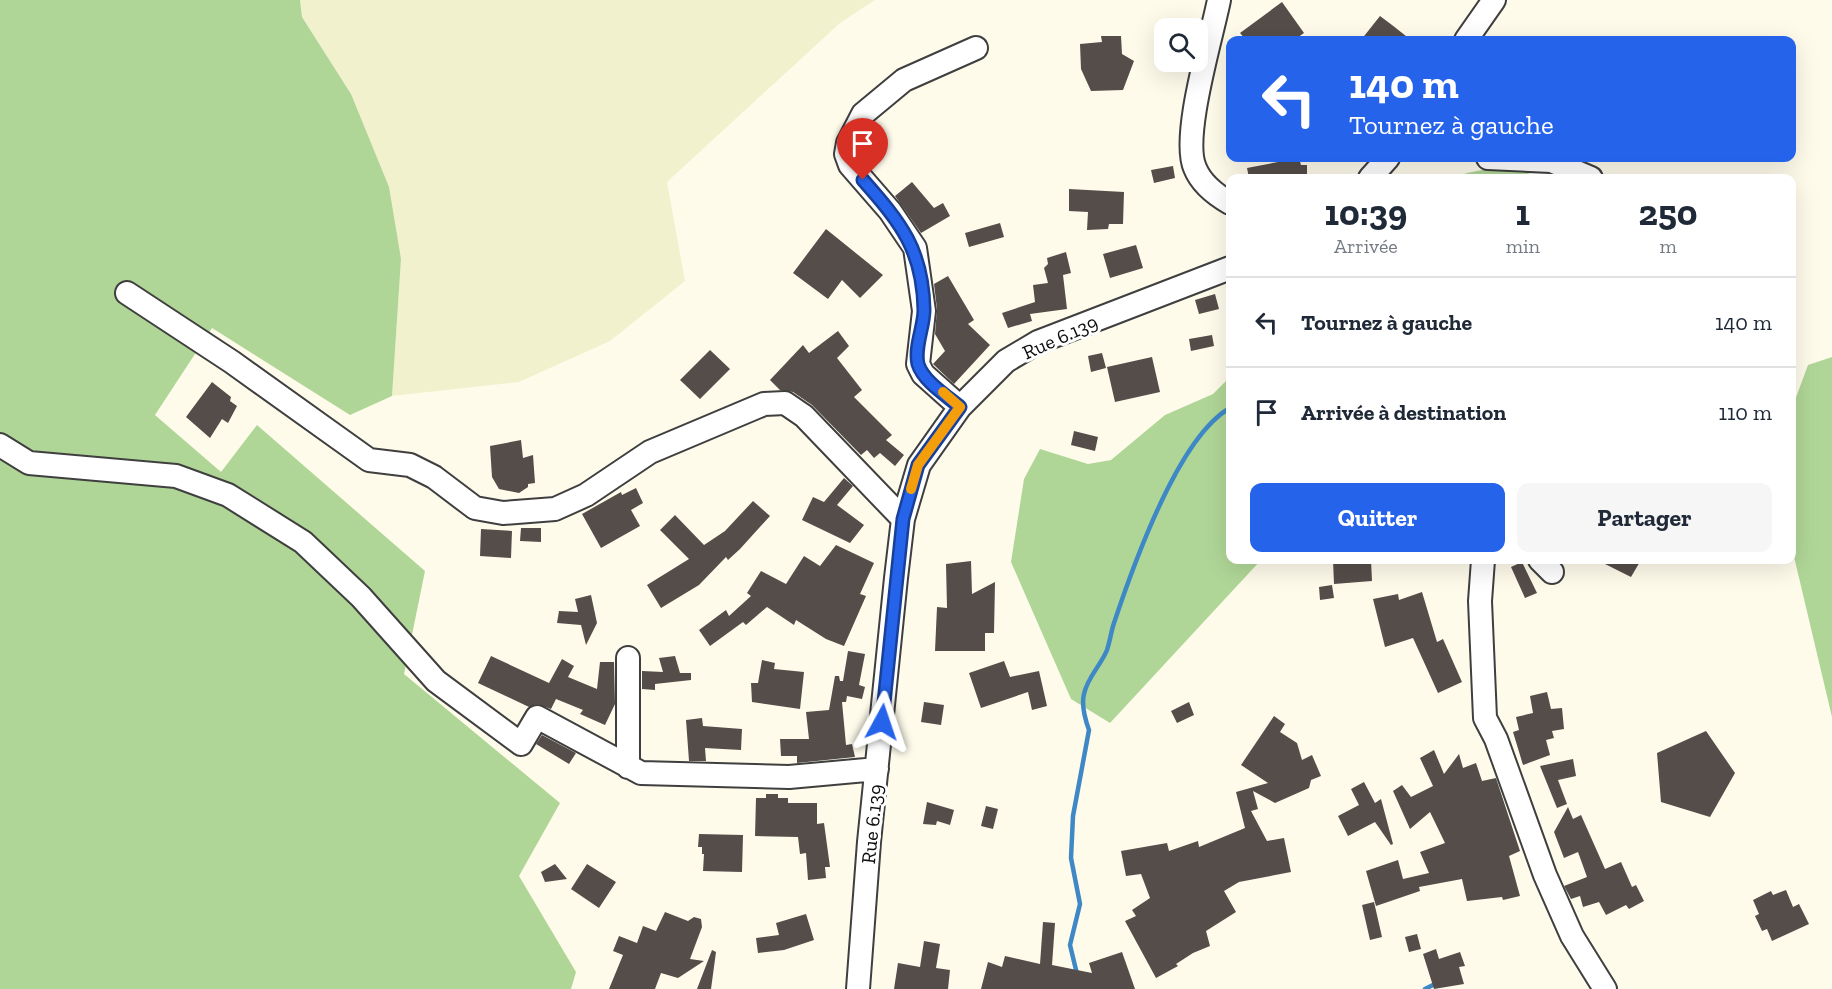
<!DOCTYPE html>
<html lang="fr">
<head>
<meta charset="utf-8">
<style>
  body { margin:0; font-family:"Zilla Slab",serif; background:#f6f6f7; color:#1f2937; height:100vh; display:flex; flex-direction:column; font-size:22px; white-space:nowrap }
  * { box-sizing:border-box; margin:0 }
  p { font-size:20px; color:#747a83 }
  .icon { flex:none; width:33px; height:33px; fill:none; stroke:currentColor; stroke-width:2; stroke-linecap:round; stroke-linejoin:round }
  .map { position:relative; flex:1; overflow:hidden }
  .details { position:absolute; left:1226px; top:174px; width:570px; height:390px; display:flex; flex-direction:column; background:#fff; border-radius:12px; box-shadow:0 6px 24px #0002 }
  .details>* { flex:none }
  .top-card { position:absolute; left:1226px; top:36px; width:570px; height:126px; border-radius:12px; box-shadow:0 6px 24px #0002; background:#2563eb; color:#fff; overflow:hidden }
  .fabs { position:absolute; left:1154px; top:18px; display:grid; gap:12px }
  .fabs a { display:grid; place-items:center; width:54px; height:54px; border-radius:12px; background:#fff; box-shadow:0 6px 24px #0002; font-size:30px }
  .pin { position:absolute; display:grid; place-items:center; width:51px; height:51px; color:#fff; margin:-62px -26px; border-radius:50% 50% 50% 0; rotate:-45deg; box-shadow:0 0 6px #0007 }
  .pin .icon { rotate:45deg }
  .me { position:absolute; width:66px; margin:-33px; rotate:5deg; stroke-linejoin:round; filter:drop-shadow(0 0 4px #0008) }
  .turn { display:flex; align-items:center; gap:21px; height:126px; padding:0 24px; font-size:27px }
  .turn .icon { width:78px; height:78px; stroke-width:2.5 }
  .turn b { display:block; font-size:42px; line-height:51px }
  .eta { display:flex; justify-content:space-evenly; align-items:center; height:102px; text-align:center }
  .eta b { font-size:36px; font-weight:700; line-height:42px }
  .button { display:flex; gap:12px; margin-top:auto; padding:12px 24px }
  .button a { flex:1; height:69px; border-radius:12px; background:#2563eb; color:#fff; font-size:24px; font-weight:700; line-height:69px; text-align:center }
  .button a+a { background:#f6f6f7; color:#1f2937 }
  ul { padding:0; list-style:none }
  li { display:flex; align-items:center; gap:18px; height:90px; padding:0 24px; border-top:2px solid #e0e1e3 }
  li div { flex:1 }
  li b { display:block; font-size:22px }
  li em { font-style:normal }
  .map>svg:first-child { display:block }
</style>
</head>
<body>
<div class="map">
<svg width="1832" height="989" viewBox="0 0 1832 989">
  <rect width="100%" height="100%" fill="#fefbeb"/>
  <path fill="#f2f1cd" d="M300 0H875L840 23 667 182 685 281 610 341 519 382 392 396 401 259 351 94 302 17Z"/>
  <path fill="#b0d697" d="M0 0H300L302 17 351 94 389 187 401 259 392 396 350 415 212 328 155 415 221 472 257 425 425 571 404 674 560 803 519 876 576 972 571 989H0Z
    M1517 163 1534 178H1453L1467 173Z
    M1832 357V717L1791 544V411L1808 365Z
    M1230 377V560H1261L1110 723 1071 699 1011 562 1024 479 1040 449 1088 464 1111 460 1165 415 1213 394Z"/>
  <g fill="none" stroke-linecap="round" stroke-linejoin="round">
    <path stroke="#3e88c6" stroke-width="4.5" d="M1077 974 1070 945 1080 904 1071 858 1073 816 1089 730C1085 719 1081 706 1084 694 1087 678 1101 665 1107 650 1110 641 1111 632 1114 623 1133 566 1178 437 1230 408
      M1425 989 1433 985"/>
  </g>
  <path fill="#544d49" d="M1282 2 1304 33 1294 40H1246L1240 33Z
    M1380 16 1392 25 1411 40H1361Z
    M1101 36H1121L1122 54 1134 61 1123 90 1091 91 1081 69 1080 44 1102 42Z
    M1299 158 1301 165H1307V178H1249L1247 168Z
    M1173 166 1175 178 1154 183 1151 170Z
    M912 182 934 208 943 203 950 216 921 233 895 196Z
    M1069 189 1124 192 1123 224H1109L1108 229 1087 230 1088 212 1069 211Z
    M1000 223 1004 237 969 247 965 233Z
    M826 229 883 275 860 298 842 280 828 299 793 273Z
    M1136 245 1143 268 1110 278 1103 254Z
    M1066 252 1071 273 1063 275 1067 309 1030 314 1032 321 1008 328 1002 313 1035 302 1033 285 1048 283 1044 268 1048 264 1047 258Z
    M948 276 974 320 968 324 990 345 954 384 933 364 945 351 935 334 937 309 934 284Z
    M1215 294 1219 309 1199 314 1195 300Z
    M838 331 849 346 837 358 862 390 854 397 892 435 886 440 904 455 895 466 880 453 874 458 867 450 861 455 812 405 793 392 780 390 770 380 803 345 809 353Z
    M1212 335 1214 346 1191 351 1189 339Z
    M710 350 730 369 700 399 680 380Z
    M1102 353 1106 368 1091 372 1088 356Z
    M1152 357 1160 392 1115 402 1107 367Z
    M212 382 231 397 230 401 237 406 228 423 222 419 210 438 186 417Z
    M1074 431 1098 437 1095 451 1071 445Z
    M521 440 523 458 533 455 535 483 528 484V487L519 493 499 489 492 477 490 446Z
    M844 478 853 486 837 505 864 525 850 543 802 520 813 497 824 502Z
    M636 488 643 503 631 510 640 526 601 548 582 514 621 492 622 495Z
    M753 501 770 516 740 549 728 560 726 557 699 585 661 608 647 585 689 559 660 530 675 515 704 545 725 531Z
    M521 528H541V542L520 541Z
    M481 529 512 531 511 558 480 556Z
    M836 545 874 563 860 594 866 596 844 646 826 639 796 620 794 625 767 607 746 625 743 622 710 646 699 630 726 610 729 616 751 596 747 593 761 571 786 584 804 556 820 566Z
    M1333 560H1371L1372 581 1334 584Z
    M1597 560H1641L1631 577Z
    M971 561 972 594 995 582 994 633H985V651H935L937 607 947 608 946 564Z
    M1522 562 1537 593 1525 598 1511 567Z
    M1332 585 1334 598 1320 600 1319 587Z
    M1422 592 1437 642 1443 639 1462 682 1438 693 1413 638 1385 647 1373 599 1398 594 1399 600Z
    M591 595 597 623 586 645 581 625 557 623 559 611 578 612 575 599Z
    M848 651 865 654 859 685 865 687 862 699 847 696 846 702H842L846 745 852 744 855 757 797 763V756H781L780 739H809L806 712 829 710 835 676H839L840 681H843Z
    M491 656 549 683 562 659 574 666 568 677 597 689 600 662H614L615 704 605 725 580 714 583 710 556 699 551 709 537 704 529 707 478 683Z
    M675 656 680 673H691V680L655 684V690L642 689V671L663 672 659 658Z
    M762 660 775 663 774 669 804 672 800 709 752 702 751 683H758Z
    M1004 661 1010 677 1039 671 1047 706 1032 710 1028 692 981 708 969 673Z
    M1547 692 1551 709 1562 708 1564 729 1552 731 1554 738 1546 740 1550 755 1523 765 1513 732 1519 730 1516 717 1533 713 1530 696Z
    M924 702 944 705 941 725 921 722Z
    M1189 702 1194 715 1177 723 1171 711Z
    M1274 716 1285 724 1280 732 1297 743 1302 760 1312 755 1321 776 1311 780 1309 788 1275 803 1253 791 1258 809 1251 811 1267 841 1284 838 1291 872 1239 882 1224 891 1236 912 1206 931 1210 946 1193 953 1176 964 1178 966 1156 978 1125 921 1136 916 1132 910 1150 898 1141 874 1126 876 1121 851 1167 843 1169 851 1198 841 1199 847 1245 828 1236 792 1268 783 1241 765Z
    M702 718 703 726 742 729 741 750 705 748 706 761H689L686 720Z
    M1706 731 1735 773 1710 817 1661 802 1657 753Z
    M542 735 576 753 569 764 536 744Z
    M1434 750 1444 774 1459 754 1463 768 1476 763 1482 781 1496 778 1520 851 1509 856 1520 896 1503 900 1502 897 1467 901 1462 879 1419 887 1420 891 1376 906 1366 871 1398 860 1403 879 1429 873 1420 852 1445 843 1430 812 1410 829 1393 791 1402 785 1411 797 1433 786 1420 758Z
    M1573 759 1576 776 1558 780 1567 804 1557 808 1540 766Z
    M1364 782 1375 803 1381 799 1393 844 1391 845 1375 822 1348 836 1338 816 1359 805 1351 789Z
    M766 794H778V798H788V803H817V824L824 823 830 867H825L826 878 808 880 806 853 800 854 798 837 755 836 756 798H766Z
    M927 802 954 810 950 825 937 821 936 825 923 824Z
    M986 806 998 809 993 829 981 826Z
    M1568 807 1573 819 1581 815 1605 869 1621 862 1632 887 1636 885 1644 901 1629 909 1626 905 1606 915 1599 902 1583 907 1580 896 1571 899 1564 886 1587 877 1578 852 1564 858 1554 832Z
    M699 834 743 835 742 872 703 871 704 854H702V847H698Z
    M555 864 567 879 545 882 541 872Z
    M587 864 616 882 599 908 571 889Z
    M1786 890 1793 907 1799 904 1809 924 1772 941 1767 929 1762 931 1755 916 1759 914 1753 900 1771 891 1773 895Z
    M1374 902 1382 937 1370 940 1362 905Z
    M665 912 688 921 694 917 701 919 702 927 690 959 704 961 678 978 661 973 655 989H609L623 955 613 951 619 936 637 943 643 926 656 931Z
    M806 914 814 940 784 950 758 953 756 938 779 935 776 923Z
    M1043 922 1055 923 1052 965 1092 973 1089 963 1122 952 1135 989H981L988 962 1002 967 1005 956 1040 964Z
    M1417 934 1421 949 1409 952 1405 937Z
    M924 941 940 944 936 968 950 970 948 989H894L898 963 920 967Z
    M1436 949 1439 959 1460 952 1465 966 1459 967 1464 984 1434 989 1423 954Z
    M712 950 716 952 711 989H697Z"/>
  <g fill="none" stroke-linecap="round" stroke-linejoin="round">
    <defs>
      <path id="minor" d="M1219 0C1212 36 1181 137 1195 168 1201 183 1216 195 1230 203
        M1466 40 1494 0
        M1488 158 1551 161 1591 178
        M1370 178 1388 158
        M127 293 232 362 369 460 410 465 434 477 475 508 503 513 555 509 586 495 650 452 764 404 785 403 804 416 903 519
        M960 407 923 374 918 364 924 311 915 248 890 211 850 165 846 154 848 143 863 114 904 80 976 48
        M0 445 29 463 176 476 228 495 303 542 361 597 436 681 521 744 537 717 641 773 789 777 877 769
        M1483 560 1480 601 1485 718 1496 739 1545 875 1572 936 1605 989
        M1540 560 1552 572
        M628 767V658
        M858 989 869 842 896 578 903 519 919 465 960 407 1006 361 1038 342 1230 268"/>
    </defs>
    <use href="#minor" stroke="#3f3f3f" stroke-width="26"/>
    <use href="#minor" stroke="#fff" stroke-width="22"/>
  </g>
  <g fill="none" stroke-linecap="round" stroke-linejoin="round">
    <defs>
      <path id="route" d="M863 180C901 223 923 250 924 310 924 327 914 347 918 364 923 381 947 396 960 407L918 465 903 519 882 722"/>
    </defs>
    <use href="#route" stroke="#184099" stroke-width="15"/>
    <use href="#route" stroke="#2563eb" stroke-width="10"/>
    <path stroke="#f59e0b" stroke-width="10" d="M911 489 918 465 960 407 943 392"/>
  </g>
  <g text-anchor="middle" dominant-baseline="central" stroke-width="6" stroke-linejoin="round" paint-order="stroke">
    <g font-size="20" fill="#0c0c0c" stroke="#fff">
      <text transform="translate(1060 337) rotate(-24)">Rue 6.139</text>
      <text transform="translate(872 824) rotate(-84)">Rue 6.139</text>
    </g>
  </g>
</svg>
<div class="fabs">
<a><svg class="icon" aria-label="search" viewBox="0 0 24 24"><circle cx="10" cy="10" r="6"/><path d="M15 15l6 6"/></svg></a>
</div>
<div class="pin" style="left:863px;top:180px;background:#d93025"><svg class="icon" aria-label="arrive" viewBox="0 0 24 24"><path d="M6 21V4h12l-3 4 3 4H6"/></svg></div>
<svg class="me" style="left:882px;top:722px" viewBox="-20 -20 40 40"><path d="M0-17L14 15 0 8-14 15z" fill="#2563eb" stroke="#fff" stroke-width="4"/></svg>
<div class="top-card">
<div class="turn"><svg class="icon" aria-label="left" viewBox="0 0 24 24"><path d="M17 20v-9H6M10 6l-5 5 5 5"/></svg><div><b>140 m</b>Tournez à gauche</div></div>
</div>
<section class="details">
<div class="eta">
<div><b>10:39</b><p>Arrivée</p></div>
<div><b>1</b><p>min</p></div>
<div><b>250</b><p>m</p></div>
</div>
<ul>
<li><svg class="icon" aria-label="left" viewBox="0 0 24 24"><path d="M17 20v-9H6M10 6l-5 5 5 5"/></svg><div><b>Tournez à gauche</b></div><em>140 m</em></li>
<li><svg class="icon" aria-label="arrive" viewBox="0 0 24 24"><path d="M6 21V4h12l-3 4 3 4H6"/></svg><div><b>Arrivée à destination</b></div><em>110 m</em></li>
</ul>
<div class="button"><a>Quitter</a><a>Partager</a></div>
</section>
</div>
</body>
</html>
